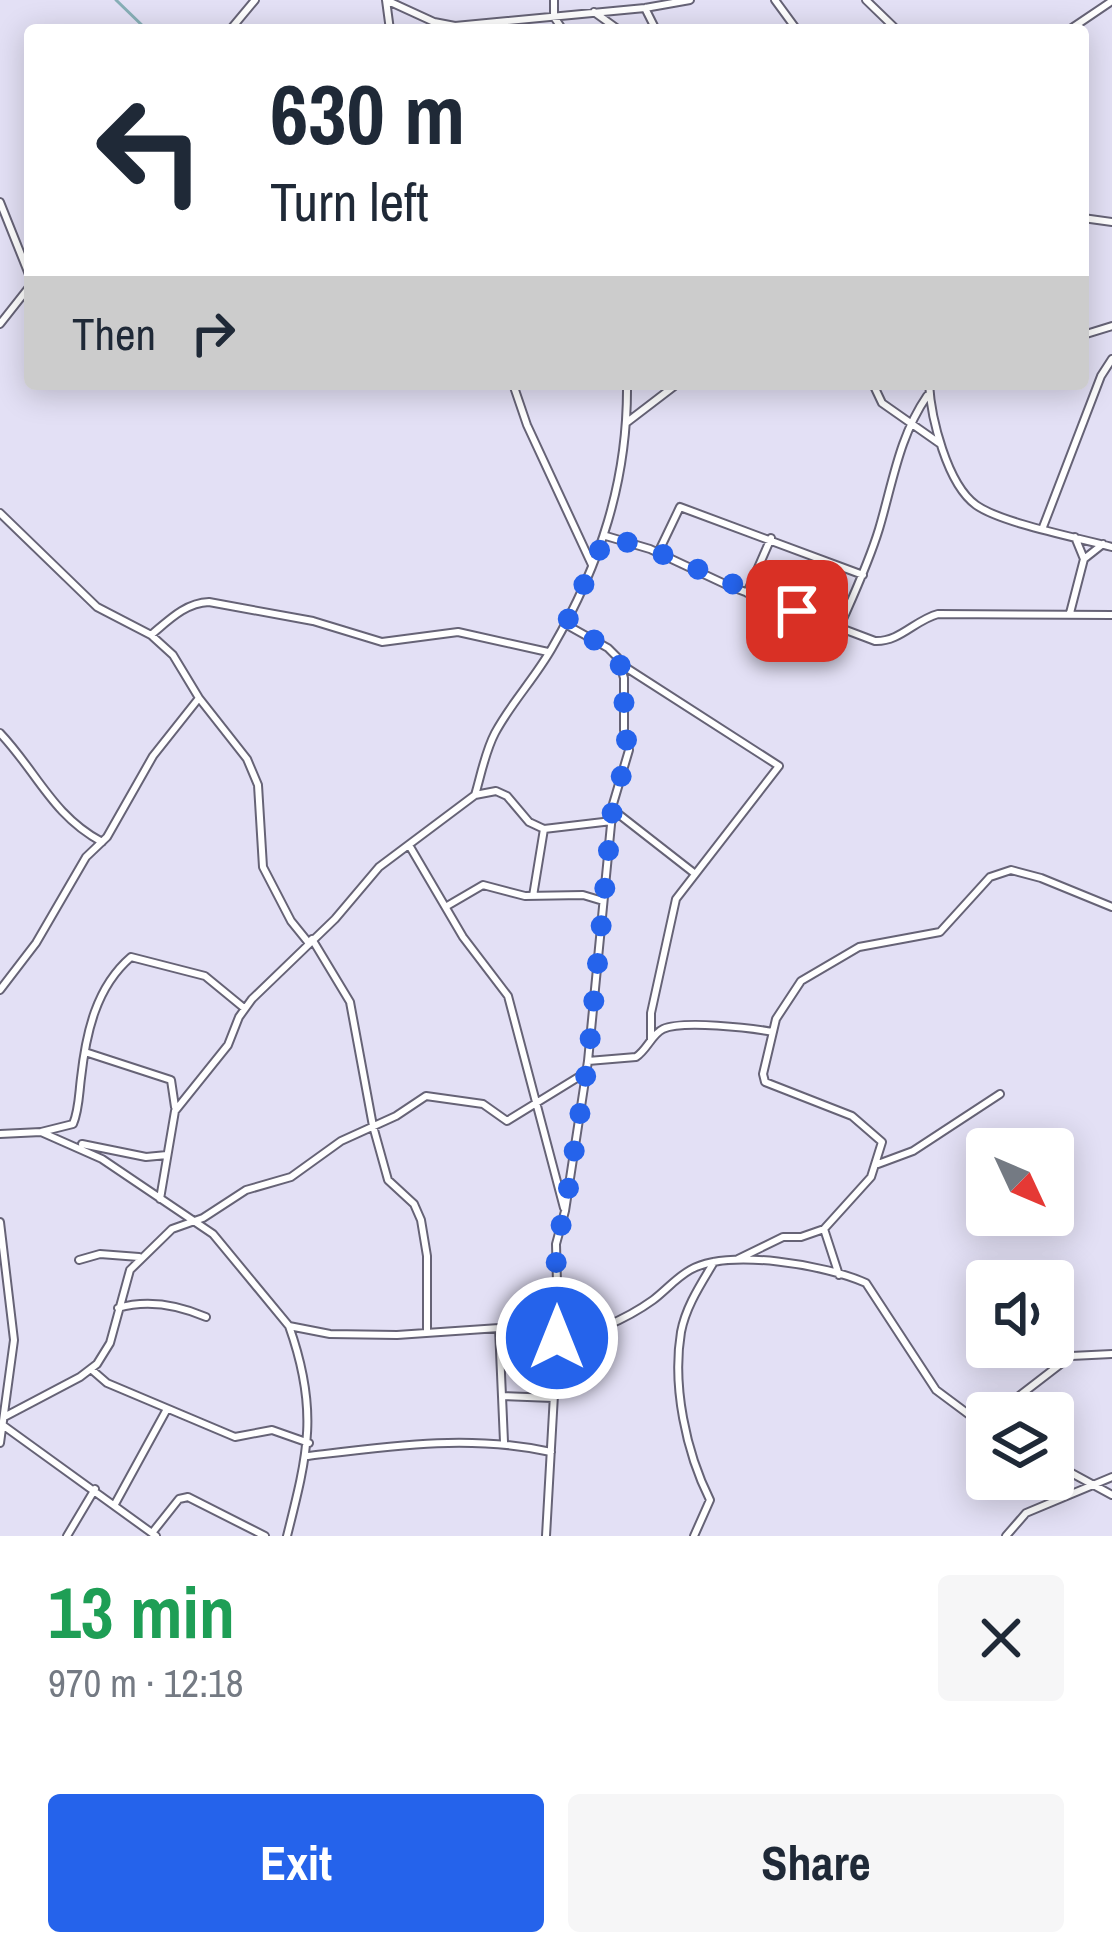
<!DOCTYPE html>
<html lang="en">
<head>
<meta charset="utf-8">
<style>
  body { margin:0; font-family:"Archivo Narrow",sans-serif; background:#f6f6f7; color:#1f2937; height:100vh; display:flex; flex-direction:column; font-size:45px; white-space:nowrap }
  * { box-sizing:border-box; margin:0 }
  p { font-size:39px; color:#747a83 }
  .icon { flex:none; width:66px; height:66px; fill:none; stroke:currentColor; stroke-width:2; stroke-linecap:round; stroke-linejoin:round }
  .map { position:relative; height:1536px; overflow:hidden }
  .sheet { display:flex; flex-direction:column; background:#fff; flex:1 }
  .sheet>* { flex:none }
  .top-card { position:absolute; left:24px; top:24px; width:1065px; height:366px; border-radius:12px; box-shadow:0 6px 30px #0003; background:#fff; color:#1f2937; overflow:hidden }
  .needle { width:78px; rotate:134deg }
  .controls { position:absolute; left:966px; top:1128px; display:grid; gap:24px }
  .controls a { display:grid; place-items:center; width:108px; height:108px; border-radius:12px; background:#fff; box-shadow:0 6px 30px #0003; font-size:60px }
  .pin { position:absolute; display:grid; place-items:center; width:102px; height:102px; color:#fff; margin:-51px; border-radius:24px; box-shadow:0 6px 18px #0006 }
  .me { position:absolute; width:132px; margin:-66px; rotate:0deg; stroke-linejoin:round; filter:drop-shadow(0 0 9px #0008) }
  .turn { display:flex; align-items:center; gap:42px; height:252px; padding:0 48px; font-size:54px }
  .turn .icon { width:156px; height:156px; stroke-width:2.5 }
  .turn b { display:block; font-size:84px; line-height:102px }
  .then { display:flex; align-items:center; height:114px; padding:0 48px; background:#0003; gap:24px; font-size:45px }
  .round { display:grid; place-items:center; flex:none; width:126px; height:126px; border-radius:12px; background:#f6f6f7 }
  .head { display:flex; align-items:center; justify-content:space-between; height:204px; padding:0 48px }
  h1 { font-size:72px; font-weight:700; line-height:90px; color:#1e9e55 }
  .action { display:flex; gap:24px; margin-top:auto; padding:24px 48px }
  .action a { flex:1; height:138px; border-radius:12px; background:#2563eb; color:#fff; font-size:48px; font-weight:700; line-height:138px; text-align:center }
  .action a+a { background:#f6f6f7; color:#1f2937 }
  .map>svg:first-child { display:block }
</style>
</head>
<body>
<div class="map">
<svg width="1112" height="1536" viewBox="0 0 1112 1536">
  <rect width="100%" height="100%" fill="#e3e0f5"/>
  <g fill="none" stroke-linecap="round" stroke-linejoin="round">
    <path stroke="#87afb7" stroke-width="3" d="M116 0 147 30"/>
    <defs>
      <path id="street" d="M386 0 434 22 455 26 645 8 690 0
        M386 0 390 30
        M554 0V17L563 30
        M775 0 797 30
        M866 0 897 30
        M645 8 656 30
        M594 12 619 30
        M230 30 255 0
        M1069 30 1112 1
        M0 202 30 277
        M1083 218 1112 222
        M0 324 30 286
        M1083 335 1112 326
        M513 384 527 425 592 565
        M873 384 882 403 939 443
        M929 384C931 418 947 484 976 505 1001 523 1079 538 1112 547
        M626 423 677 384
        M0 513 97 607 151 635 173 655 199 698
        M1043 527 1101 376 1112 359
        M606 536 650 549 727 585 875 641C900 642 915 620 938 614L1112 615
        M658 553 680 507 863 575
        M1084 559 1103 544
        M747 593 771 538
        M1070 613 1084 559 1075 537
        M840 626C854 594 869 562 879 529 893 482 899 437 927 396
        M151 635C169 620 185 603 209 602L313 621 382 642 458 632 548 652
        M622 665 779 766 676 899 651 1013V1040
        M0 733C37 772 52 815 102 842
        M475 795C481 775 485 752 495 733 511 703 535 678 552 648 600 565 628 481 627 384
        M612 809 694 873
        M409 845 463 937 508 996 564 1208
        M533 896 544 829
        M447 906 483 885 525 896 583 895 603 901
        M312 939 350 1002 373 1126 388 1180 414 1204 421 1220 427 1256V1332
        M0 990 36 943 86 857 107 837 153 756 199 698 247 759 258 785 263 867 291 921 308 942
        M85 1052 171 1080 175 1107
        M588 1061 636 1057C647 1050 652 1034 663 1029 683 1020 751 1028 773 1032
        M41 1132 102 1159 213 1234 289 1326 330 1334 397 1335 557 1324
        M0 1134 41 1132 73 1124C79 1110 79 1093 81 1078 86 1033 96 987 131 957L205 976 244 1008
        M82 1144 146 1157 167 1155
        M878 1164 913 1151 1000 1094
        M160 1199 175 1111 228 1045 239 1017 252 999 335 919 379 867 475 795 496 791 507 796 529 822 544 829 612 821
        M0 1222 14 1340 0 1443
        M738 1259 783 1237H801L824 1229
        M79 1260 100 1254 139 1257
        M839 1275 824 1229 871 1177 882 1142 852 1116 765 1082 763 1074 776 1019 801 981 859 947 940 932 990 877 1011 870 1041 878 1112 907
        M118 1308C148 1299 178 1305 206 1317
        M499 1328 504 1442
        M557 1338C586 1338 628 1318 653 1300 665 1291 676 1278 690 1270 728 1248 827 1265 866 1283L936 1390 987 1428
        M92 1370 107 1383 235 1437 272 1430 309 1443
        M503 1396 553 1398
        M997 1413 1071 1356 1112 1354
        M6 1416 80 1377 97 1364 110 1343 130 1270 172 1229 203 1218 246 1190 291 1177 341 1141 396 1116 426 1096 483 1104 507 1121 585 1073
        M4 1426 156 1536
        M308 1456C389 1446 470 1434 551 1452
        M1053 1463 1112 1495
        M115 1504 167 1409
        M152 1533 179 1499 188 1497 265 1536
        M67 1536 95 1489
        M287 1536C308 1453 319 1410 289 1326
        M546 1536 558 1324 556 1244 565 1211 588 1061 613 804 629 750 624 730V678L618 658 608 648 565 624
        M694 1536 710 1500C686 1452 672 1386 681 1332 686 1306 701 1284 714 1262
        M1006 1536 1026 1513 1112 1477"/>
    </defs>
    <use href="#street" stroke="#666376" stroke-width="10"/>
    <use href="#street" stroke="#fff" stroke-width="6"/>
  </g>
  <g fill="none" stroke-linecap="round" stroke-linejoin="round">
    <path stroke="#2563eb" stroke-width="21" stroke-dasharray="0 37.8" d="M557 1338 556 1244 565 1211 588 1061 613 804 629 750 624 730V678L618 658 608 648 566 624 606 536 650 549 797 611"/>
  </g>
</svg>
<div class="controls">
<a><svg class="needle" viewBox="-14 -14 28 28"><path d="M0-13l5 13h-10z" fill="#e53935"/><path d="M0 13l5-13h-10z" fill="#747a83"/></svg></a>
<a><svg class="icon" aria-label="sound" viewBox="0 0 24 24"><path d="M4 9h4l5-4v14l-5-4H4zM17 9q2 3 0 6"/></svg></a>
<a><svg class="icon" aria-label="layers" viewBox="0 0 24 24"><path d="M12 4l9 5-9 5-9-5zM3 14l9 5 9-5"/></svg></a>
</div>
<div class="pin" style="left:797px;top:611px;background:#d93025"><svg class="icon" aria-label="arrive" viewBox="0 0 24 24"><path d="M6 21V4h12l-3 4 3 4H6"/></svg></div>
<svg class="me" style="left:557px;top:1338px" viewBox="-20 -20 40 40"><circle r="17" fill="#2563eb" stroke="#fff" stroke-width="3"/><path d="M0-11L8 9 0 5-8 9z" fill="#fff"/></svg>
<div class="top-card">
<div class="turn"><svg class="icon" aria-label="left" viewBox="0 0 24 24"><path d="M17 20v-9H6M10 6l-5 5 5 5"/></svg><div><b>630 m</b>Turn left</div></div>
<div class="then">Then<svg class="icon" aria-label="right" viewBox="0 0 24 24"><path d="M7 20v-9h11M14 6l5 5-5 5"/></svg></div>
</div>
</div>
<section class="sheet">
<div class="head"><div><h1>13 min</h1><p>970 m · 12:18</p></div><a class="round"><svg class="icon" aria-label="close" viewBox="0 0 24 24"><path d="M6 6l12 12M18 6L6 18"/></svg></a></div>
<div class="action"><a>Exit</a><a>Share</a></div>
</section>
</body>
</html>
